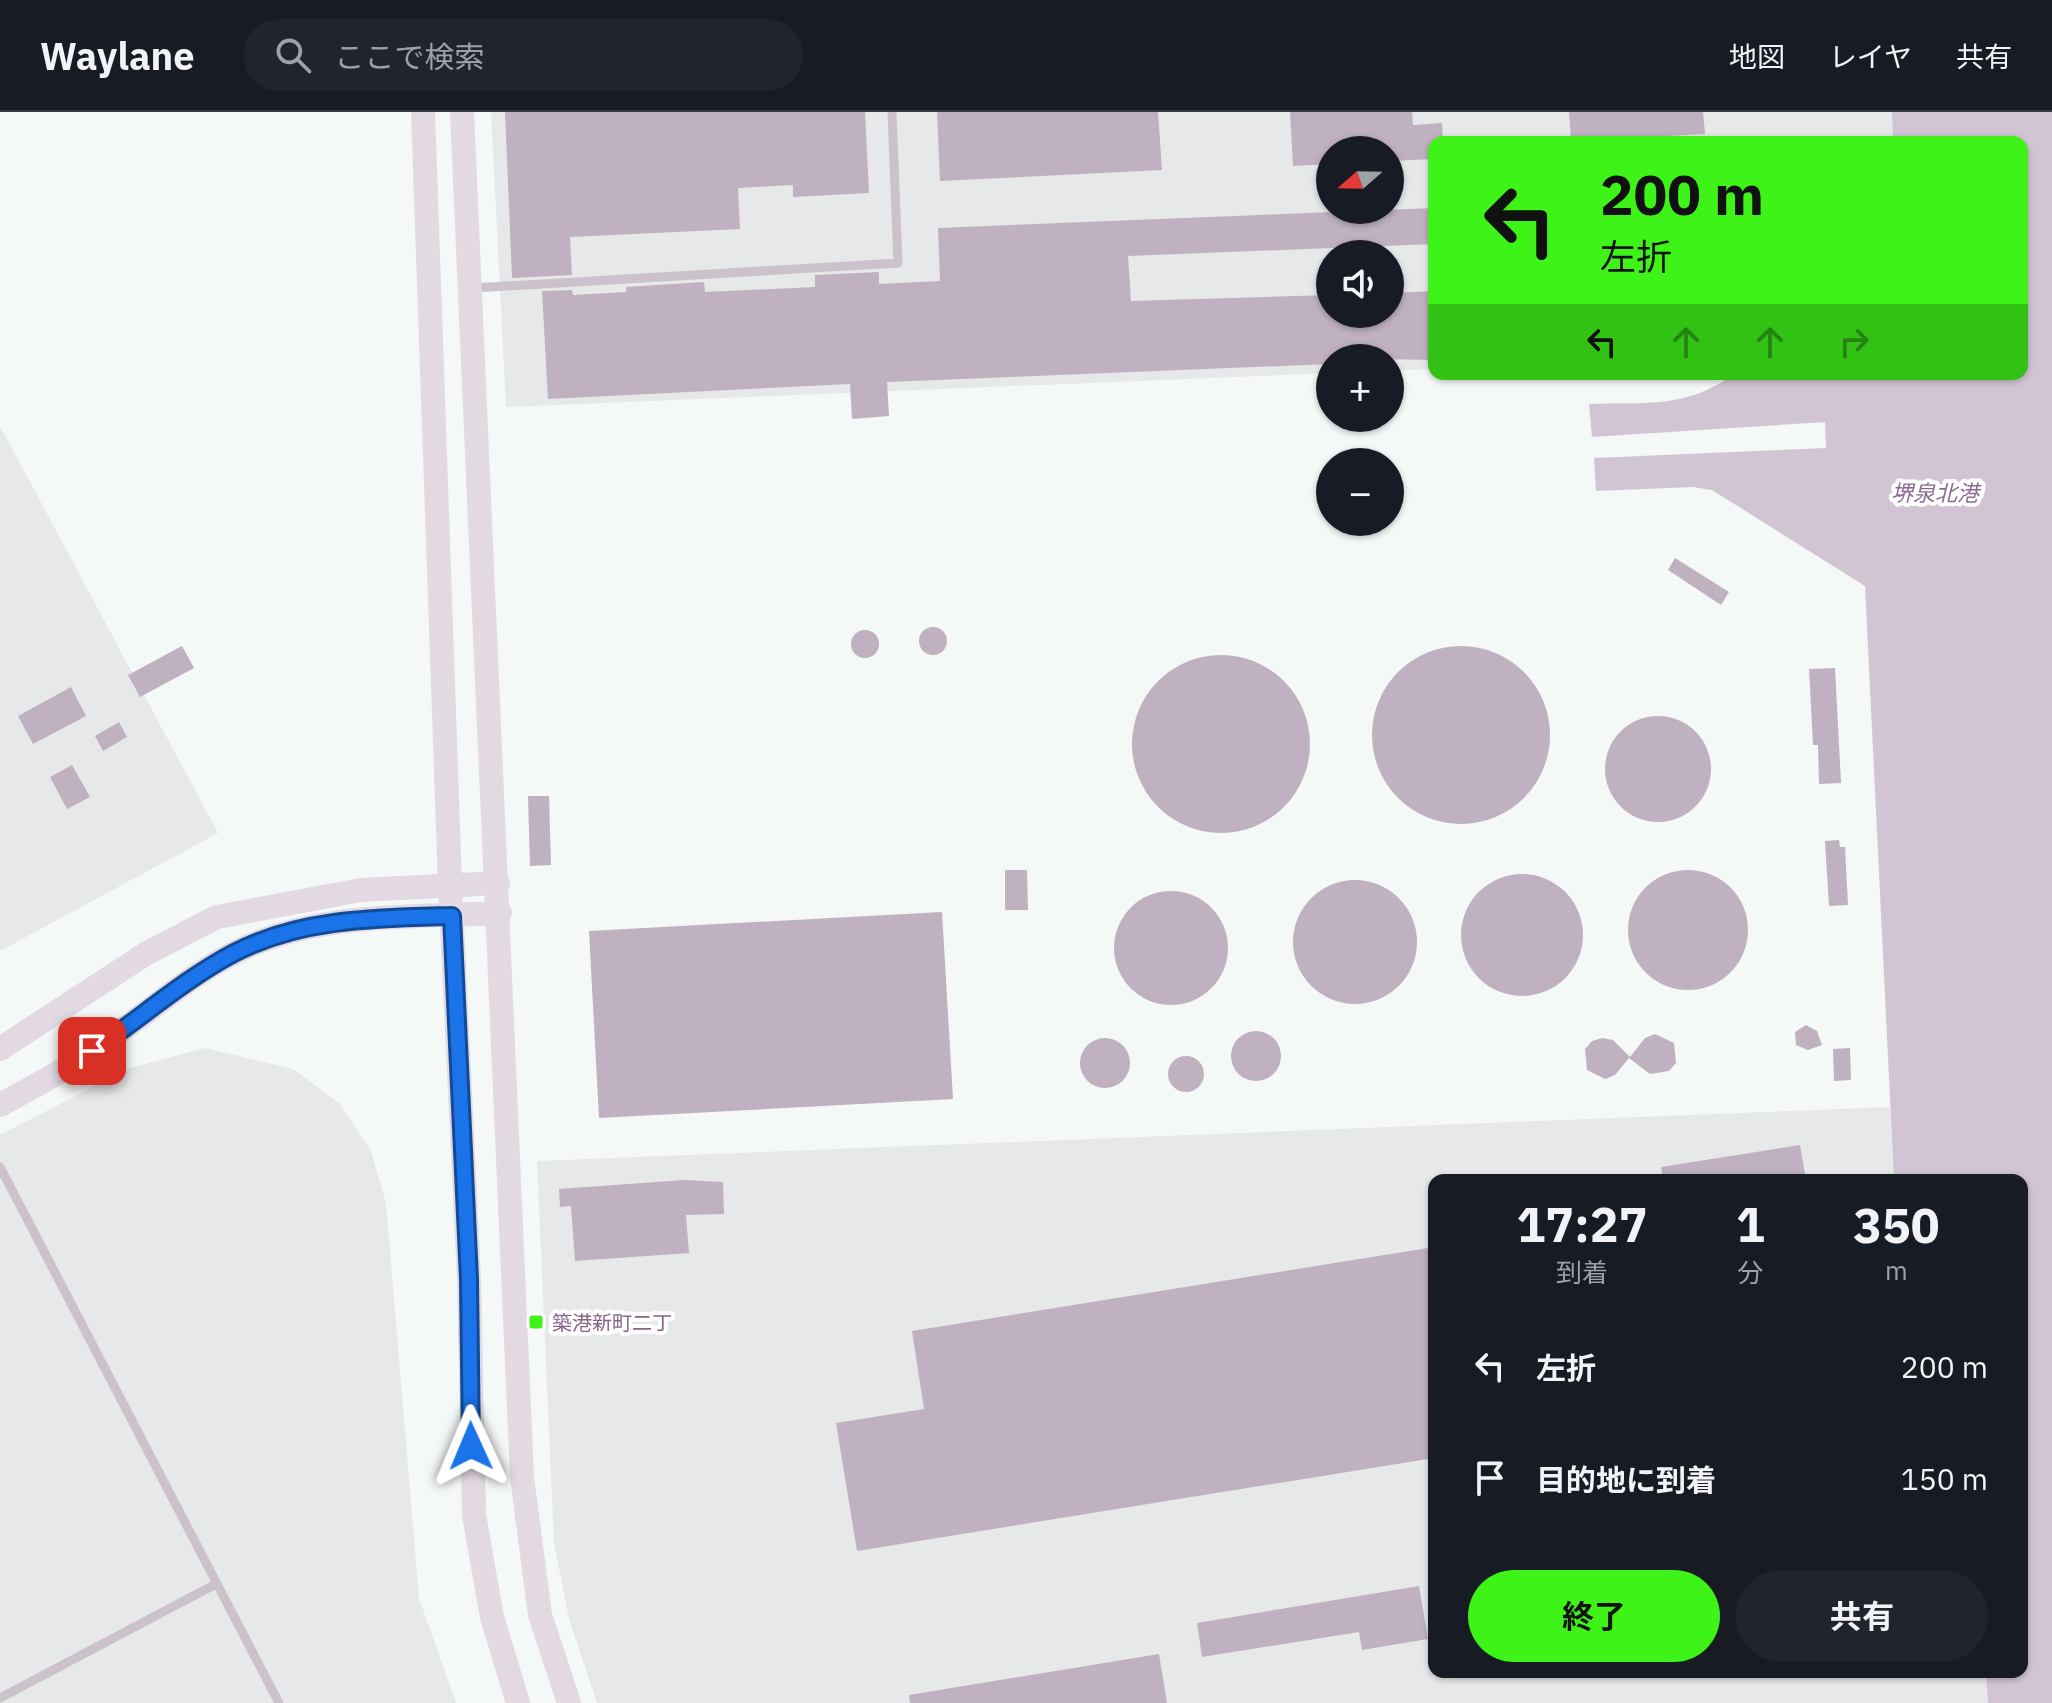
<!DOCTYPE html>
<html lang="ja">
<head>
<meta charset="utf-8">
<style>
  body { margin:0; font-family:"IBM Plex Sans","Noto Sans JP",sans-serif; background:#20242c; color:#f1f3f6; height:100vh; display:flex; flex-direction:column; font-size:30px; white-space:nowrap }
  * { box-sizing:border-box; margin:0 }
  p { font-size:26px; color:#9ea1a6 }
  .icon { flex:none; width:44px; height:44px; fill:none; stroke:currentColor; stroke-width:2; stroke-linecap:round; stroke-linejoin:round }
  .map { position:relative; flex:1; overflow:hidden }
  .panel { position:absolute; left:1428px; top:1062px; width:600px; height:504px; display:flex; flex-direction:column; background:#171b24; border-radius:16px; box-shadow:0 2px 6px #0004 }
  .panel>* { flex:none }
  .banner { position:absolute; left:1428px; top:24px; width:600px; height:244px; border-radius:16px; box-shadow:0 2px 6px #0004; background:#3ef318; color:#111; overflow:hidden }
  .needle { width:52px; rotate:250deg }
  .fabs { position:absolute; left:1316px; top:24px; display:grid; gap:16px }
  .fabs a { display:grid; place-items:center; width:88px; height:88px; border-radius:50%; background:#171b24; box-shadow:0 2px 6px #0004; font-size:40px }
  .pin { position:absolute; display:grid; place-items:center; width:68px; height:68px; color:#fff; margin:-34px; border-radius:16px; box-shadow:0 4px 12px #0006 }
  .me { position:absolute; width:88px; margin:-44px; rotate:359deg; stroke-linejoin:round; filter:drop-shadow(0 0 6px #0008) }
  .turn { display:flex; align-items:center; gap:28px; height:168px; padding:0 40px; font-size:36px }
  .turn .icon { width:104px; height:104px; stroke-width:2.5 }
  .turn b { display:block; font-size:56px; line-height:68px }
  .lanes { display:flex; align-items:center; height:76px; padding:0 40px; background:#0003; justify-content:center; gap:40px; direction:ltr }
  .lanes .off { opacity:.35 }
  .eta { display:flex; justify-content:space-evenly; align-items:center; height:136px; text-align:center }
  .eta b { font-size:48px; font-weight:700; line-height:56px }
  .action { display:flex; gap:16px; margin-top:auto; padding:16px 40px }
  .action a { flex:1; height:92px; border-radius:48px; background:#3ef318; color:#111; font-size:32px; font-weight:700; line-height:92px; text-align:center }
  .action a+a { background:#20242c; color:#f1f3f6 }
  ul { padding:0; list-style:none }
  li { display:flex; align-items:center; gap:24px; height:112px; padding:0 40px }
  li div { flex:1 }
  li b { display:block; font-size:30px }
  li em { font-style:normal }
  header { display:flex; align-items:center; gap:48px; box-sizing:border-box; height:112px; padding:0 40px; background:#171b24; border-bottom:2px solid #363941 }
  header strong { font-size:38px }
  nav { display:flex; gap:44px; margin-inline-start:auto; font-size:28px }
  .search { width:560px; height:72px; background:#20242c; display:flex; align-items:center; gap:20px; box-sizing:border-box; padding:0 28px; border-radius:44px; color:#9ea1a6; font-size:30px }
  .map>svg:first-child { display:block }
</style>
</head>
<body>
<header>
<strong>Waylane</strong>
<div class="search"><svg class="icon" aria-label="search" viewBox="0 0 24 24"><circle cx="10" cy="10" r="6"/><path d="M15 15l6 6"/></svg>ここで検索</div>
<nav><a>地図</a><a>レイヤ</a><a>共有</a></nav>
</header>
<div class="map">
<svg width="2052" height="1591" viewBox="0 0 2052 1591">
  <rect width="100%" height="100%" fill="#f4f8f6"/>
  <path fill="#e7e8e9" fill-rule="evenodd" d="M491 0H1892L1893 30H1434V257L1390 259V246H1330V261L506 295ZM1330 38H1390V98H1330ZM1330 142H1390V202H1330Z
    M0 314 218 721 0 839Z
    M205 936 293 957 340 992 371 1039 386 1091 419 1486 456 1591H0V1023L130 956Z
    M1890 995 1894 1068H1434V1560H1986L1988 1591H597L569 1507 554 1431 537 1049Z"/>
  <path fill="#d1c5d3" d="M1892 0H2052V1591H1988L1986 1560H2022V1068H1894L1865 474 1712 378 1693 375 1596 379 1594 346 1826 336 1825 310 1592 325 1589 292C1646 290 1686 297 1734 262H2022V30H1893Z"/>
  <path fill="#bfb1bf" d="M505 0H865L869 81 793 85V73L738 76 740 117 570 125 572 163 512 166Z
    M937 0H1158L1162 58 940 69Z
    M1290 0H1412L1413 13 1442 11 1443 30H1434V47L1390 49V38H1330V52L1293 54Z
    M1569 0H1703L1705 22 1571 29Z
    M1434 96V132L1128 144 1131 189 1330 183V202H1390V181L1434 179V248L1330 246V252L887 270 889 304 852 307 850 272 548 287 542 179 572 178 573 183 626 180V175L704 170 705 180 815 175V163L879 160V172L940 169 938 116Z
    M1675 446 1729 480 1721 493 1668 458Z
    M919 529a14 14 0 1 1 28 0a14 14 0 1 1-28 0Z
    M851 532a14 14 0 1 1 28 0a14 14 0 1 1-28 0Z
    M182 534 194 556 140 585 128 563Z
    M1372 623a89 89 0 1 1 178 0a89 89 0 1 1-178 0Z
    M1132 632a89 89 0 1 1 178 0a89 89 0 1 1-178 0Z
    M1835 556 1841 671 1819 672 1818 633H1813L1809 557Z
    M71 575 86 604 33 632 18 604Z
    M1605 657a53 53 0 1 1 106 0a53 53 0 1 1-106 0Z
    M119 610 127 625 103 639 95 624Z
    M72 653 90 685 67 697 50 665Z
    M528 684H549L551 753 530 754Z
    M1839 728 1840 735H1845L1848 793 1829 794 1825 729Z
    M1005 758H1027L1028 798H1005Z
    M1628 818a60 60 0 1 1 120 0a60 60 0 1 1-120 0Z
    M1461 823a61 61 0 1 1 122 0a61 61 0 1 1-122 0Z
    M1293 830a62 62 0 1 1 124 0a62 62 0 1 1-124 0Z
    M1114 836a57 57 0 1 1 114 0a57 57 0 1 1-114 0Z
    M942 800 953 987 599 1006 589 819Z
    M1806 913 1817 919 1822 933 1808 938 1796 933 1795 920Z
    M1231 944a25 25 0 1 1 50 0a25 25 0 1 1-50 0Z
    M1655 922 1674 931 1676 951 1669 959 1650 962 1629 946 1615 963 1605 967 1587 958 1585 937 1592 929 1602 926 1613 928 1630 945 1645 926Z
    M1080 951a25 25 0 1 1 50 0a25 25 0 1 1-50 0Z
    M1850 936 1851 968 1834 969 1833 937Z
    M1168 962a18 18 0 1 1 36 0a18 18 0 1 1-36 0Z
    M1800 1033 1806 1068H1663L1661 1055Z
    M684 1068 723 1070 724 1102 686 1103 689 1141 575 1149 571 1094 560 1095 559 1077Z
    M1434 1135V1346L857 1439 836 1311 924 1297 912 1219Z
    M1419 1474 1428 1527 1362 1538 1359 1520 1202 1545 1197 1511Z
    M1159 1542 1167 1591H910L909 1583Z"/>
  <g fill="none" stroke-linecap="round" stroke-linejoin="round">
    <path stroke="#cbc2cb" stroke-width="9" d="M473 176 898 151 892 0
      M0 1055 279 1591
      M0 1586 214 1473"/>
    <path stroke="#e2d9e2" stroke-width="24" d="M423 0 450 773 469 1167 474 1403 492 1505 518 1591
      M462 0 522 1365 540 1503 569 1591
      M0 937 147 841 217 805 361 778 498 771
      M0 993C39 972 79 950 115 923 155 895 192 862 236 840 317 799 412 806 500 801"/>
  </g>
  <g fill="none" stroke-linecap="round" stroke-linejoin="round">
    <defs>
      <path id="route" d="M92 939C140 907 183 868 234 841 301 806 379 806 452 804L469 1167 471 1334"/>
    </defs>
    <use href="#route" stroke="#114b97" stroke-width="20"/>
    <use href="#route" stroke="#1a73e8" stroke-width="14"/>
  </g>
  <rect fill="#3ef318" stroke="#fff" stroke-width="3" x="528" y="1202" width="16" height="16" rx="4"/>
  <g text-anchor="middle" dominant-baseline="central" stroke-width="8" stroke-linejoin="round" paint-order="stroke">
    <g font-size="20" fill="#886487" stroke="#fff" text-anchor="start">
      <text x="552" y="1210">築港新町二丁</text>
    </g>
    <g font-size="22" font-style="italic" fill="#8d6993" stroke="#fff">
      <text x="1935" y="380">堺泉北港</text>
    </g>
  </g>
</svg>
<div class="fabs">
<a><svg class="needle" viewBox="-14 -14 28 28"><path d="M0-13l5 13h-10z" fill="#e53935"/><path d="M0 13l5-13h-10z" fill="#9ea1a6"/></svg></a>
<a><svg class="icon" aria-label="sound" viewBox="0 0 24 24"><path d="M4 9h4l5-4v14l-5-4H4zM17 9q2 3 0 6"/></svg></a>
<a>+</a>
<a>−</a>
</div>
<div class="pin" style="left:92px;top:939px;background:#d93025"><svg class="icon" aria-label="arrive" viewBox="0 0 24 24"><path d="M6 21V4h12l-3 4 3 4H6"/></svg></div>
<svg class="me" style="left:471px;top:1334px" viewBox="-20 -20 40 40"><path d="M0-17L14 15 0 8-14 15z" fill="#1a73e8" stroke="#fff" stroke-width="4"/></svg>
<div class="banner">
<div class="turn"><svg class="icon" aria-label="left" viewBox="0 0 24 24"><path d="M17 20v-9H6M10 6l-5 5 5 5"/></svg><div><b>200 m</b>左折</div></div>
<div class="lanes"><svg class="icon" aria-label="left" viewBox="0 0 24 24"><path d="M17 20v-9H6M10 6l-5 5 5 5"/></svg><svg class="icon off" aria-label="ahead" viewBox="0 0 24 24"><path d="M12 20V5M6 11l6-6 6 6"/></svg><svg class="icon off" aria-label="ahead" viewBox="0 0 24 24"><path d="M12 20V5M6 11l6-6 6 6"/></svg><svg class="icon off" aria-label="right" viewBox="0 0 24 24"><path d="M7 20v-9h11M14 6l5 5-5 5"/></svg></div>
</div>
<section class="panel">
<div class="eta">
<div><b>17:27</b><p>到着</p></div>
<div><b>1</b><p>分</p></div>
<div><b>350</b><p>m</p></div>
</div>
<ul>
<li><svg class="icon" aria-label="left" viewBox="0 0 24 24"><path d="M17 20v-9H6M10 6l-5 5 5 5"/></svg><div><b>左折</b></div><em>200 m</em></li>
<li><svg class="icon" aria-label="arrive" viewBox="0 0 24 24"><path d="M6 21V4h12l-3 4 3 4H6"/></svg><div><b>目的地に到着</b></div><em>150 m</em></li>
</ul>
<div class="action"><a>終了</a><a>共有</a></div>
</section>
</div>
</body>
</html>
